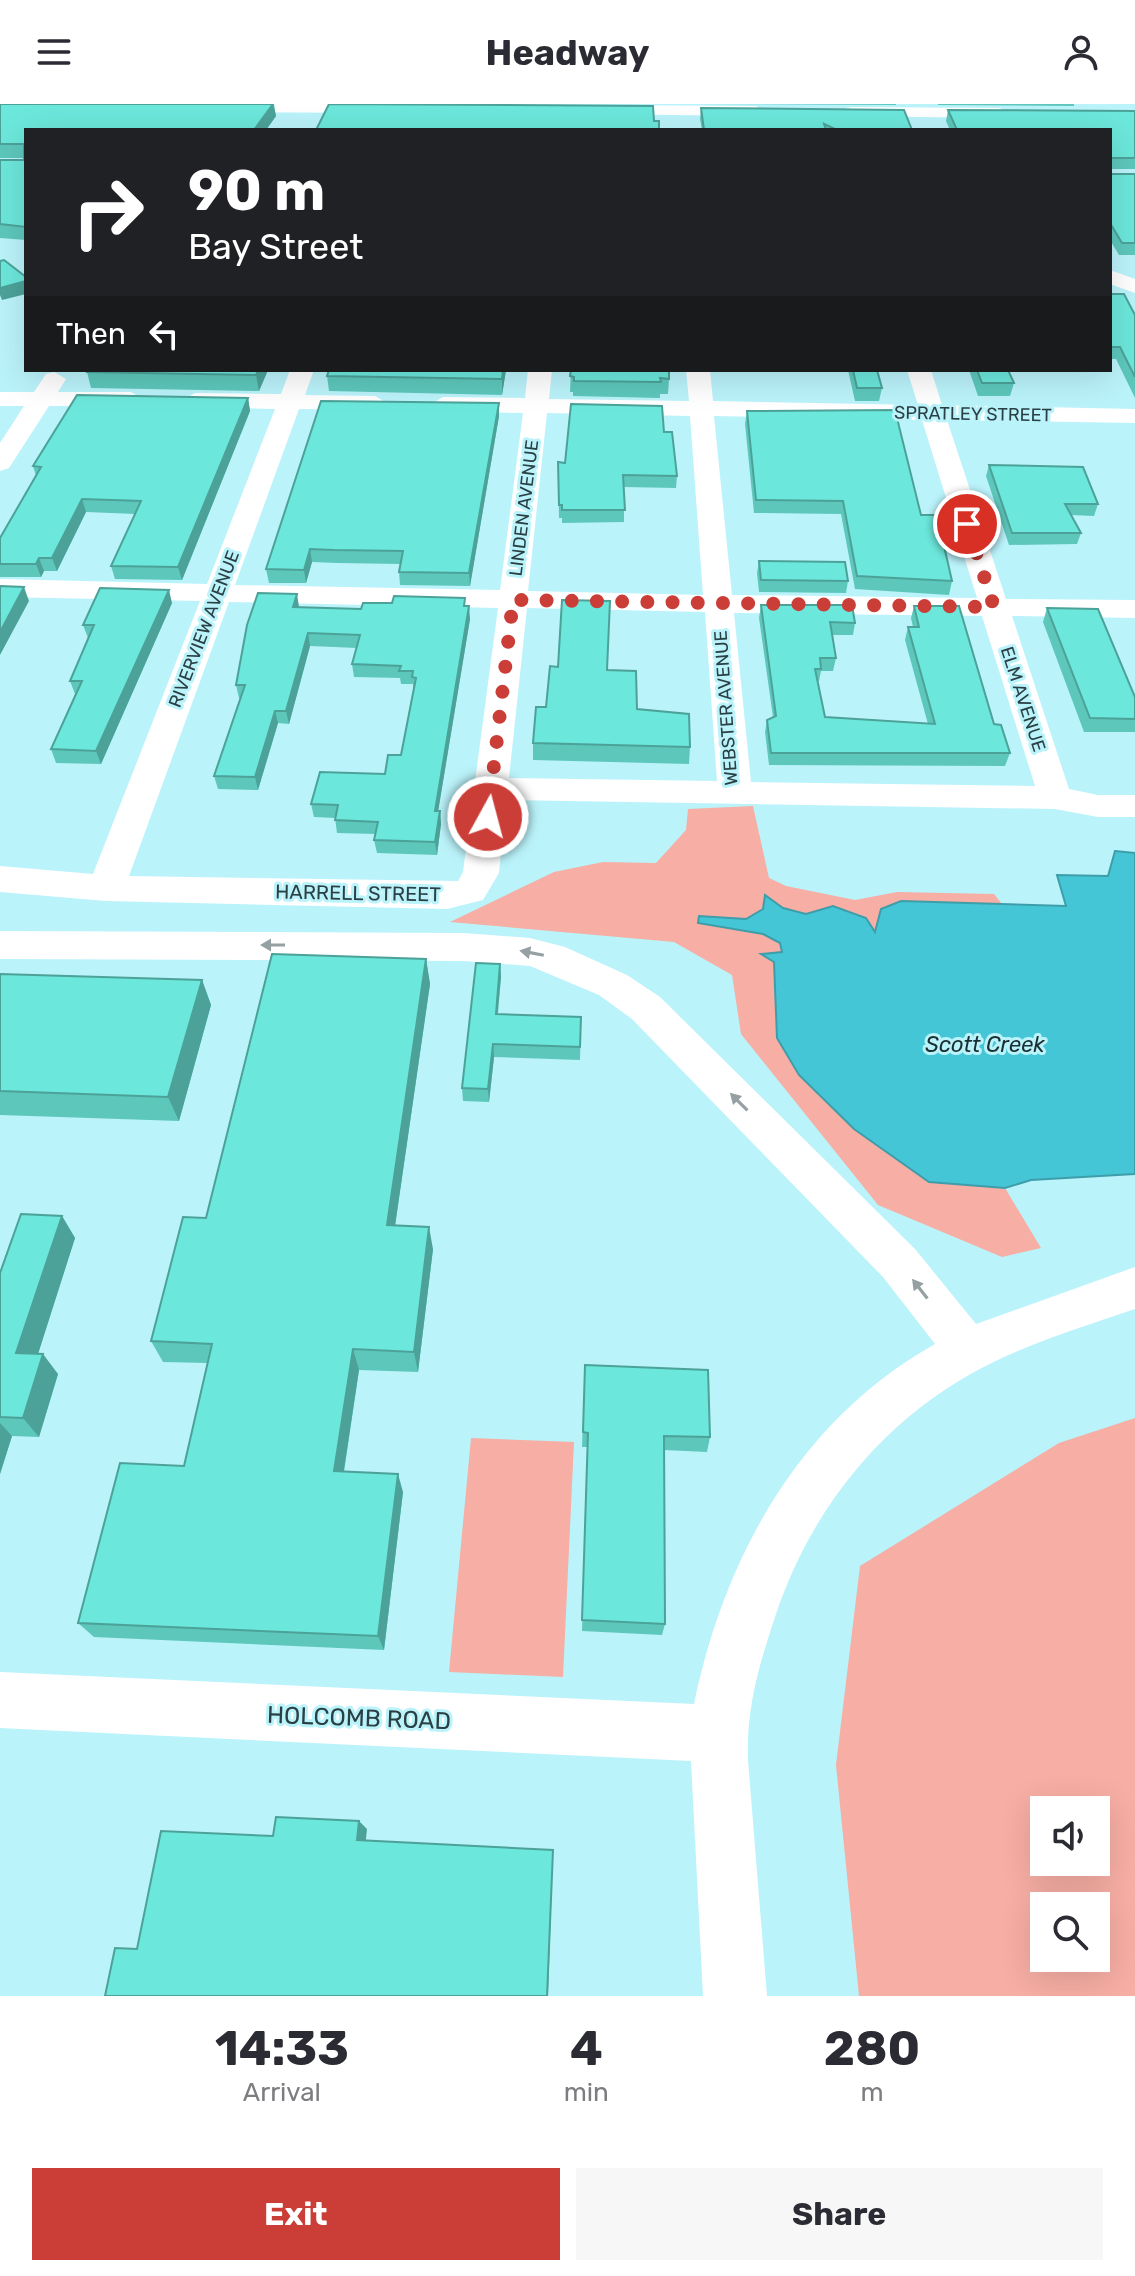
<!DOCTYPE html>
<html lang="en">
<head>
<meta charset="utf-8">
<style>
  body { margin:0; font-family:Rubik,sans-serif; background:#f7f7f7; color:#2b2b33; height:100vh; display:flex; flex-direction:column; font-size:30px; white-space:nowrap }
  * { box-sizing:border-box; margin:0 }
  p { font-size:26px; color:#7c7c81 }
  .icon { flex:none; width:44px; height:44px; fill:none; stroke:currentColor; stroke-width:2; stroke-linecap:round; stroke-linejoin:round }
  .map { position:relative; height:1892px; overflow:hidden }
  .sheet { display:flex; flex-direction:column; background:#fff; flex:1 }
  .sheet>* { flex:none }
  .hud { position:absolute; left:24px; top:24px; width:1088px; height:244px; border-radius:0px; box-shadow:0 8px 32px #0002; background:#202124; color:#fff; overflow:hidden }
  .fabs { position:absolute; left:1030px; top:1692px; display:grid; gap:16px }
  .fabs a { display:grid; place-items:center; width:80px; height:80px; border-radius:0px; background:#fff; box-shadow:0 8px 32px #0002; font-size:40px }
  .pin { position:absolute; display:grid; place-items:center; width:68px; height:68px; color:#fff; margin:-34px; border:4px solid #fff; border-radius:50%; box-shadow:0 2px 8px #0007 }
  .me { position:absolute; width:88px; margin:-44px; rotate:7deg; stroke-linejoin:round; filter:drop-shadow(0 0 6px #0008) }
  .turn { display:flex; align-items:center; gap:28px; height:168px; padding:0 32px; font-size:36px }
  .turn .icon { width:104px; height:104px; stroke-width:2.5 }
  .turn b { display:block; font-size:56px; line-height:68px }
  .then { display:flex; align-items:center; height:76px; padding:0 32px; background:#0003; gap:16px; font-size:30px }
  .eta { display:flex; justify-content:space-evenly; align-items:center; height:136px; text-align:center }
  .eta b { font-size:48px; font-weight:700; line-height:56px }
  .primary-button { display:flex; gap:16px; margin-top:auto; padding:16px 32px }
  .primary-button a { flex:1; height:92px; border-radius:0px; background:#cb3d37; color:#fff; font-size:32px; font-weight:700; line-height:92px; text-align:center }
  .primary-button a+a { background:#f7f7f7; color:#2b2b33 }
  header { display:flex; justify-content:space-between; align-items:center; height:104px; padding:0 32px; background:#fff; font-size:36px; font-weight:700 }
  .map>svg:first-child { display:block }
</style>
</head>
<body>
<header><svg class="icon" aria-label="menu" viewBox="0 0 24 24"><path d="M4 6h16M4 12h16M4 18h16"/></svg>Headway<svg class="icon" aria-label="person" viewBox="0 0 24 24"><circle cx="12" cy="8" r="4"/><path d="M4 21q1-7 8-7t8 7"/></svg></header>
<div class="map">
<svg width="1135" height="1892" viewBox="0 0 1135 1892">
  <rect width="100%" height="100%" fill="#bbf3fb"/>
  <path fill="#f7aea4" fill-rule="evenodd" d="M753 702 769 774 786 782 855 796 897 788 994 790 1002 800 887 808 876 829 781 839 783 848 762 850 774 858 777 935 799 971 854 1025 929 1078 1005 1084 1041 1144 1002 1153 878 1101 741 930 732 871 674 838 450 818 554 768 603 758 656 759 686 726 688 705Z
    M1135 1314V1892H859L836 1661 860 1462 1059 1339ZM1096 1706V1758H1044V1706ZM1096 1802V1854H1044V1802Z
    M471 1334 574 1338 563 1573 449 1568Z"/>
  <path fill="#45c6d6" stroke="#3d9eaa" stroke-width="2" d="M1115 747 1135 749V1070L1031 1076 1005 1084 929 1078 854 1025 799 971 777 934 774 858 761 850 782 848 780 839 763 830 698 819 699 812 746 815 763 805 765 791 783 804 806 810 833 802 866 814 875 828 881 805 901 797 1066 802 1057 771 1108 772Z"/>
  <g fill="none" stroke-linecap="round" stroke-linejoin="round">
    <path fill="#fff" fill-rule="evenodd" d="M214 0H384L388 4 380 9 220 8 214 7Z
      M600 1 756 2 764 7 756 12 594 10 592 6Z
      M852 3 1000 4 1009 9 1000 14 846 12V4Z
      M1110 166 1135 175V189L1110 180Z
      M290 266H314L305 291 375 292 387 299 375 306 299 305 235 481 500 486 523 309 443 307 431 300 443 293 525 294 528 266H552L549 295 689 297 686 266H710L713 297 918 301 907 266H931L942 301 1135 305V319L947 316 1006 495 1135 496V514L1012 512 1069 685 1098 691H1135V713H1098L1055 705 506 696 499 769 483 796 447 805 106 797 0 788V762L93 770 200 497 0 493V475L207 480 275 305 195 303 183 296 195 289 281 290ZM547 309 690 312 703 491 528 487ZM714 312 922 316 977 494 732 491ZM229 498 498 504 463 768 458 777 129 772ZM527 504 705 508 717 677 509 674ZM734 509 982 512 1035 682 751 678Z
      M54 268 66 275 58 288H131L143 295 131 302H49L9 364 0 367V339L24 302H0V288H34L46 270Z
      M0 827 463 829 530 834 565 843 627 871 660 893 915 1145 976 1220 1135 1163V1205C1091 1220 1046 1234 1004 1253 892 1304 813 1398 775 1513 759 1561 746 1605 748 1656L767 1892H703L691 1657 0 1624V1568L694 1600C725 1451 800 1316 935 1240L883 1173 632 915 599 891 530 862 463 857 0 855Z"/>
  </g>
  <path fill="#5dc7bc" d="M0 0H274L276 12 266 26H26V136L0 134V56H24V54H0Z
    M699 0H896V1Z
    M938 0H1074V2L938 1Z
    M701 4 912 26H702L700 15Z
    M948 6 1135 7V65H1111V70H1135V151H1119L1110 136V26H950L946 17Z
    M1110 190 1135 211V294L1116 255H1110Z
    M268 266 259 287 91 284 87 268Z
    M506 266 502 291 329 287 327 272Z
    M571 266 669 275 668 290H660V294L573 292V288H570Z
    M848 266H877L882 284 879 297H855Z
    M969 266H1008L1014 279 1010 292H978Z
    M248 294 250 307 182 476 115 475 111 462 136 410 86 408 57 467H44L41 473H0V434L36 372 33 362Z
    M747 307 921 411 952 477 949 491 855 485 841 410 754 409 745 320Z
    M499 312 470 482 400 481 399 468 401 460 337 459 312 458 306 479H269L266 465Z
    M664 328 677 372 676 384 624 383V418L562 419V414H559L558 358 565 359Z
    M989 361 1098 400 1094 412 1071 411 1081 429 1077 440 1009 441 986 372Z
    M759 457 848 477 846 489 759 488 757 469Z
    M172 499 101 660 56 659 51 645 75 590 70 577 88 534 83 521Z
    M761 501 855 519 853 531H832L836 554 833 567H821L819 577H818L825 613 928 620 905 536 908 523H913L911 514 914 502 994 620 1010 649 1005 662 769 661 765 628 767 616 773 613 759 514Z
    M466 502 470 515 438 707H440L441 720 437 751 377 749 374 736 376 730 337 729 335 714 314 713 311 700 385 670 401 651 413 586V580H401L400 574 354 573 352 560 357 544 310 542 289 620 278 619 258 686 218 685 214 672 240 594H239L236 581 299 503 361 505Z
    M1047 504 1135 593V628H1084L1043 518Z
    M558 563 607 566 637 605 690 643 689 660 533 656V639L546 603Z
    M426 855 430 880 395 1121 433 1145 418 1268 359 1266 344 1368 403 1388 384 1546 94 1533 78 1519 184 1362 207 1259 163 1258 151 1237 206 1114Z
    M500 860 501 873 498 910 581 913 580 956 494 953 489 998 463 997 462 984Z
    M0 870 202 876 211 901 179 1017 0 1011Z
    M62 1112 75 1134 38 1249 58 1270 39 1333 12 1332 0 1370V1169Z
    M585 1261 710 1333 707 1348 664 1346 665 1520 662 1531 582 1527 588 1343H582Z"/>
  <path fill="#4ca299" d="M273 0 276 12 266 26H254Z
    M26 177V190L2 196 0 191V184Z
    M258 266H268L259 287 256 271Z
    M503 266H506L502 291V275Z
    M248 294 250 307 182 476 178 463Z
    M499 299V312L470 482 469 469Z
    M82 395 86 408 57 467 52 454Z
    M310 445 312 458 306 479 304 466Z
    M39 454 44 467 41 473 36 460Z
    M24 483 29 497 0 551V528Z
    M169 486 172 499 101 660 96 647Z
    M297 490 299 503 295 516 293 503Z
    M469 502 470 515 436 720 435 707Z
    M308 529 310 542 289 620 286 607Z
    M275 607 278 619 258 686 255 673Z
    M440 707 441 720 437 751 435 738Z
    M426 855 430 880 392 1143 387 1121Z
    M500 860 501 873 496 923V910Z
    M202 876 211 901 179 1017 168 993Z
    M493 940 494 953 489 998 488 985Z
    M62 1112 75 1134 32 1269 16 1249Z
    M429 1123 433 1145 418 1268 414 1248Z
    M353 1245 359 1266 341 1385 334 1367Z
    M43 1250 58 1270 39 1333 23 1314Z
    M0 1319 12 1332 0 1370Z
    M398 1370 403 1388 384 1546 378 1532Z
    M359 1717 367 1725 365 1744 357 1736Z
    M553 1746 548 1892H547Z"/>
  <path fill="#6ce7db" stroke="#4ca299" stroke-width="2" d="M0 0H273L254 26H26V123L0 120V56H24V40H0Z
    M329 0 653 2 654 17H659V26H316Z
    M701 4 904 6 912 26H837L824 20 826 26H704Z
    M948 6 1135 7V54H1111V70H1135V139H1122L1110 119V26H957Z
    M4 156 26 173V177L0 184V157Z
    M1110 190H1124L1135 211V273L1120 243H1110Z
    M88 266H258L256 271 87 268Z
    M329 266H503L502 275 327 272Z
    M571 266H669V275L660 274 661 278 574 277V273L570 272Z
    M853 266H877L882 284H857Z
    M977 266H1008L1014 279H982Z
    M77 291 248 294 178 463 111 462 141 397 82 395 52 454H39L36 460H0V434L41 363 33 362Z
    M321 297 499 299 469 469 399 468 403 447 334 446 310 445 304 466 266 465Z
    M571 300 662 302 664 328H672L677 372 623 371 625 406H562V401H559L558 358 565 359Z
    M895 306 921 411H937L952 477 857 472 843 397 756 396 747 307Z
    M989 361 1083 363 1098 400H1065L1081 429H1012Z
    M759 457 845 458 848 477 761 476Z
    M0 482 24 483 0 528Z
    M100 484 169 486 96 647 51 645 82 577H70L94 521H83Z
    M258 489 297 490 293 503 361 505 363 499H392L394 492 465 494 464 502H469L435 707H440L435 738 374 736 378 718 335 716 338 701 311 700 320 668 385 670 388 651H401L416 574 412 573 413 567H399L401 562 352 560 360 531 308 529 286 607H275L255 673 214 672 245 581H236L247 521Z
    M562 496 610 497 607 566 636 567 637 605 689 610 690 643 533 639 536 603H546L550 562 558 563Z
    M761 501H852L855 519 830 518 836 554H820L821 565H815L825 613 935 620 908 523H919L914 502H959L994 620 1001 621 1010 649H771L767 616 776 612Z
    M1047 504 1098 505 1135 593V615L1090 614Z
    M272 850 426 855 387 1121 429 1123 414 1248 353 1245 334 1367 398 1370 378 1532 78 1519 120 1359 184 1362 212 1240 151 1237 183 1113 206 1114Z
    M476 859 500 860 496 910 581 913 580 943 493 940 488 985 462 984Z
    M0 870 202 876 168 993 0 987Z
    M21 1110 62 1112 16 1249 43 1250 23 1314 0 1313V1169Z
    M585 1261 708 1266 710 1333 664 1332 665 1520 582 1516 588 1329 583 1328Z
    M276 1713 359 1717 357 1736 553 1746 547 1892H105L115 1844 137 1845 161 1727 273 1732Z"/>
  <defs><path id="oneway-solid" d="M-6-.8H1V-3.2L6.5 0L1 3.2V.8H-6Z" transform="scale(2)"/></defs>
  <g fill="#94a0a2">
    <use href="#oneway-solid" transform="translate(273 841) rotate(-180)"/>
    <use href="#oneway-solid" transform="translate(532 849) rotate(-169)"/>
    <use href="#oneway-solid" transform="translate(739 998) rotate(-135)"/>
    <use href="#oneway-solid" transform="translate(920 1185) rotate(-128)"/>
  </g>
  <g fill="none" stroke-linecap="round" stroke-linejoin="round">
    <path stroke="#cb3d37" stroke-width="14" stroke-dasharray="0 25.2" d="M488 713 513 496 994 503 967 420"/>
  </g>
  <g text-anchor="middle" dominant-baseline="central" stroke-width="6" stroke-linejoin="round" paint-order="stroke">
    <g font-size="18" fill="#2a4044" stroke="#bbf3fb">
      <text transform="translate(973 310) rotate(1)">SPRATLEY STREET</text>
      <text transform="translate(524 404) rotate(-83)">LINDEN AVENUE</text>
      <text transform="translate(204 525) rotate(-69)">RIVERVIEW AVENUE</text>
      <text transform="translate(1023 595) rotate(72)">ELM AVENUE</text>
      <text transform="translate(726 604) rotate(-94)">WEBSTER AVENUE</text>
    </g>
    <g font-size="20" fill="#2a4044" stroke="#bbf3fb">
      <text transform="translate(358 789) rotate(1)">HARRELL STREET</text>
    </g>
    <g font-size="22" font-style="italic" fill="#192f32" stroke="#bbf3fb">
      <text x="985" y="940">Scott Creek</text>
    </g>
    <g font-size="24" fill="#2a4044" stroke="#bbf3fb">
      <text transform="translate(359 1614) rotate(2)">HOLCOMB ROAD</text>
    </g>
  </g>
</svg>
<div class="fabs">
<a><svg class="icon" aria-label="sound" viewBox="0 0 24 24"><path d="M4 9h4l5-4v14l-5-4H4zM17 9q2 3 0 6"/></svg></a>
<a><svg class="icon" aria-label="search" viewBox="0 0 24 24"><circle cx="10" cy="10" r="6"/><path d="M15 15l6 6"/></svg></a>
</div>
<div class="pin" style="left:967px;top:420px;background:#d93025"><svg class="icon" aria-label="arrive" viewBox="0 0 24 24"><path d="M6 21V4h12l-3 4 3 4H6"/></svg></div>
<svg class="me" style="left:488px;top:713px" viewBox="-20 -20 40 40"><circle r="17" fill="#cb3d37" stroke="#fff" stroke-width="3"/><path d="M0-11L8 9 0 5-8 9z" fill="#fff"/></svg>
<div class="hud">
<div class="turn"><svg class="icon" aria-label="right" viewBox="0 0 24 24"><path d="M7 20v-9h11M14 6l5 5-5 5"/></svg><div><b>90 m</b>Bay Street</div></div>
<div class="then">Then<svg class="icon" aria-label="left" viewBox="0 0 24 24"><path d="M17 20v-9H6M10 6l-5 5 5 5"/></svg></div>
</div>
</div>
<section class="sheet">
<div class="eta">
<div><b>14:33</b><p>Arrival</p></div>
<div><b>4</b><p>min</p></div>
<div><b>280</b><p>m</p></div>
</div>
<div class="primary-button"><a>Exit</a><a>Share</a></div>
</section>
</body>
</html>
